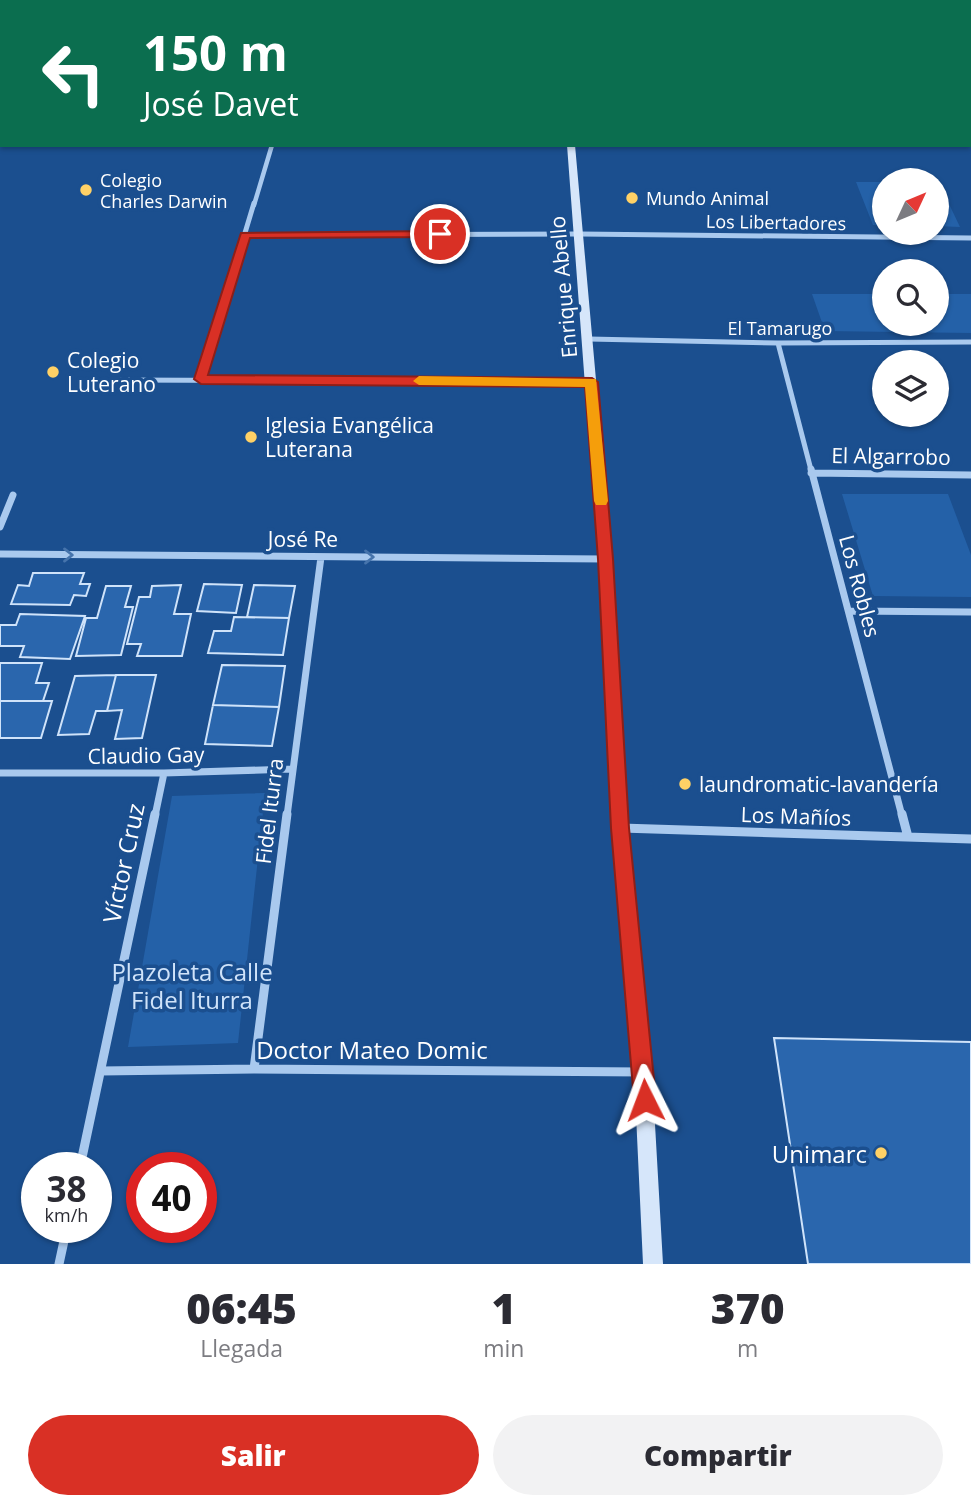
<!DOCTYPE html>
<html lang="es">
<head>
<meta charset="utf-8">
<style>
  body { margin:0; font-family:"Open Sans",sans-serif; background:#f2f2f3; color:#2b2b33; height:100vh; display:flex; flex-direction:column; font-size:26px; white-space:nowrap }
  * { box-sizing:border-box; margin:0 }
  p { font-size:23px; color:#7c7c81 }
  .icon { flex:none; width:38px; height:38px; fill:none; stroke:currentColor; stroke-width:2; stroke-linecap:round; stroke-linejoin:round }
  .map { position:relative; height:1264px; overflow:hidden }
  .side { display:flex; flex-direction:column; background:#fff; flex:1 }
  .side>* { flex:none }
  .hud { position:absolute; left:0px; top:0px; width:971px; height:147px; box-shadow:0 2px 5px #0004; background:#0b6e4f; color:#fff; overflow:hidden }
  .needle { width:46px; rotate:46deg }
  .tools { position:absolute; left:872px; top:168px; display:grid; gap:14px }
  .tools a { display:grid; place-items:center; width:77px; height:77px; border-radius:50%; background:#fff; box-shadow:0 2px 5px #0004; font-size:35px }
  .speed { position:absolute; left:21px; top:1152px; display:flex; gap:14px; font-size:35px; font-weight:700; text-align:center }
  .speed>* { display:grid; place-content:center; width:91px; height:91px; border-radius:50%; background:#fff; box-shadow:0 2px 5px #0004; line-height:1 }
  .speed small { font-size:18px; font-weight:400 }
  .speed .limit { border:10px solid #d22; background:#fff; color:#111 }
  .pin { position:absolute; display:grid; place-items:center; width:60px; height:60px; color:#fff; margin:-30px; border:4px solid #fff; border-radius:50%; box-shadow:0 2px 7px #0007 }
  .me { position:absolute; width:77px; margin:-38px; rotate:357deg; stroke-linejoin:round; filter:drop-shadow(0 0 5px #0008) }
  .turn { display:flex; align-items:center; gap:24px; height:147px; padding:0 28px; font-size:32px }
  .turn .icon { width:91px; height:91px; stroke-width:2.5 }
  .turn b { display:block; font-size:49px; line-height:60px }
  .eta { display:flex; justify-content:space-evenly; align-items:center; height:119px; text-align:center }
  .eta b { font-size:42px; font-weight:800; line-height:49px }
  .primary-button { display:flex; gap:14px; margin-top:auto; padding:14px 28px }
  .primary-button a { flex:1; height:80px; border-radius:42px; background:#d93025; color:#fff; font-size:28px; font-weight:800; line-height:80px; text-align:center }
  .primary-button a+a { background:#f2f2f3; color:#2b2b33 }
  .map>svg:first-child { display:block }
</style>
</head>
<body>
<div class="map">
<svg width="971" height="1264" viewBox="0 0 971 1264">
  <rect width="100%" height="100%" fill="#1b4f8f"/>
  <path fill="#2461a8" d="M856 182H884V226L873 225Z
    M936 183H939L960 227 936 226Z
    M812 294H884V324H936V294H971V333L825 331Z
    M842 494H948L971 555V597L873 596Z
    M265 793 238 1043 128 1047 172 796Z"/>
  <path fill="#2a66ad" stroke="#cfe3fa" stroke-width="2" d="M33 573H84L80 584H90L86 596 74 595 70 605 11 604 18 585 29 586Z
    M204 584 242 585 236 613 197 611Z
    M181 585 174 614H191L182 656H137L141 644H127L139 597H150L152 586Z
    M254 585 295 586 289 618 247 617Z
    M106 586H131L125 607H133L121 655 76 656 86 618H97Z
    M20 614 85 616 70 659 20 657 24 646H0V625H16Z
    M234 617 289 618 283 655 208 653 214 631H231Z
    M0 663H42L36 683H49L43 701H0Z
    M222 665 285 666 279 707 213 705Z
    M116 675 107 711H96L89 734 58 735 75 676Z
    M116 675H156L142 738 115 739 122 710 107 711Z
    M0 701H52L41 738H0Z
    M213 705 279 707 272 746 205 744Z
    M774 1038 971 1042V1264H808Z"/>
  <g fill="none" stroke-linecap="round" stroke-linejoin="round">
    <path stroke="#a9c9ee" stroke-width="2.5" stroke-dasharray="2 3.5" stroke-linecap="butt" d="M0 76 2 73"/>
    <path stroke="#a9c9ee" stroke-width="4.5" d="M254 205 272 145"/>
    <path stroke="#a9c9ee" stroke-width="5" d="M245 235 580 234 971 238
      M589 339 778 343 971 342
      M778 343 811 470
      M201 379 254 203
      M120 380 592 382"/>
    <path stroke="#a9c9ee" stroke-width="7" d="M811 469 902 816
      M811 473 971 475
      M0 527 13 495
      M0 554 605 559
      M849 611 971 612
      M0 773H164L292 769
      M155 816 164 773
      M287 816 321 557"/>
    <path stroke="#a9c9ee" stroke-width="9" d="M902 814 908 837
      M621 828 971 839
      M254 1069 287 814
      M101 1071 254 1069 643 1072
      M80 1167 155 814
      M59 1264 67 1227"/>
    <path fill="#d6e6fa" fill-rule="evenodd" d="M556 0H564V2H556Z
      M567 145H575L612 559 628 828 652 1072 663 1264H643L634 1072 612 828 598 559Z"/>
  </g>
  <defs><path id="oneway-chevron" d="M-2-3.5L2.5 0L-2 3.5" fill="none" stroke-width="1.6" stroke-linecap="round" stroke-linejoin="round" transform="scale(1.75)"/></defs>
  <g stroke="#4674ac">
    <use href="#oneway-chevron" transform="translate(68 555)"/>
    <use href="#oneway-chevron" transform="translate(369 557)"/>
  </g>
  <path fill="#d93025" stroke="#8d1f18" stroke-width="2" d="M440 231 444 232V237L250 238 208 375 592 378 598 382 613 559 629 828 656 1100 652 1108 645 1111 637 1108 634 1100 611 828 598 559 585 387 201 384 194 379 241 233Z"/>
  <path fill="#f59e0b" d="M419 376 596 379 608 501 606 505H596L594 501 585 387 419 385 413 381Z"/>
  <g fill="#ffd166" stroke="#1b4f8f" stroke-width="2.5">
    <circle cx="86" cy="190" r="7"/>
    <circle cx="632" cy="198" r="7"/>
    <circle cx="53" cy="372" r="7"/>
    <circle cx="251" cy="437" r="7"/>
    <circle cx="685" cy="784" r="7"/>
    <circle cx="881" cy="1153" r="7"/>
  </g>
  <g text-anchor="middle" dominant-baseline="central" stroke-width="7" stroke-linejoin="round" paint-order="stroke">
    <g font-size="18" fill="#fff" stroke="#1b4f8f" text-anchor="start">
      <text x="100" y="180">Colegio<tspan x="100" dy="21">Charles Darwin</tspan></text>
      <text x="646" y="198">Mundo Animal</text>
    </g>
    <g font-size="18" fill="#fff" stroke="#1b4f8f">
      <text transform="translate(776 222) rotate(1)">Los Libertadores</text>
      <text x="780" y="328">El Tamarugo</text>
    </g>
    <g font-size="21" fill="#fff" stroke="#1b4f8f">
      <text transform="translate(563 287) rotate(-95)">Enrique Abello</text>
      <text transform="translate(891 456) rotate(1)">El Algarrobo</text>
      <text x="303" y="539">José Re</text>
      <text transform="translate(860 586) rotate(75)">Los Robles</text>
      <text transform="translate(146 755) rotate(-1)">Claudio Gay</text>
      <text transform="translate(269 811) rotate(-83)">Fidel Iturra</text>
      <text transform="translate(796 816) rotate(2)">Los Mañíos</text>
    </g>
    <g font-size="21" fill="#fff" stroke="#1b4f8f" text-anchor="start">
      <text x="67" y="360">Colegio<tspan x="67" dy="24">Luterano</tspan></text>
      <text x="265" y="425">Iglesia Evangélica<tspan x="265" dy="24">Luterana</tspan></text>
      <text x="699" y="784">laundromatic-lavandería</text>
    </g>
    <g font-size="24" fill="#fff" stroke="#1b4f8f">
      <text transform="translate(123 863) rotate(-78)">Víctor Cruz</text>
      <text x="372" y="1049">Doctor Mateo Domic</text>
    </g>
    <g font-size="24" fill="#cfe3fa" stroke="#1b4f8f">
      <text x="192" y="971">Plazoleta Calle<tspan x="192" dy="28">Fidel Iturra</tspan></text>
    </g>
    <g font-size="24" fill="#fff" stroke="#1b4f8f" text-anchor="end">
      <text x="867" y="1153">Unimarc</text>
    </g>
  </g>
</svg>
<div class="tools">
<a><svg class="needle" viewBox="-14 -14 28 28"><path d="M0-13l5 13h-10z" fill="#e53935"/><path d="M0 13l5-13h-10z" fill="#7c7c81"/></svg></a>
<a><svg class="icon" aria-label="search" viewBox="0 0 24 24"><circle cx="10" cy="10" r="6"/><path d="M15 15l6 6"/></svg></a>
<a><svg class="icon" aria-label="layers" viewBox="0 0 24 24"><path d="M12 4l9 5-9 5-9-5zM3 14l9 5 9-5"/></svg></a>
</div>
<div class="speed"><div>38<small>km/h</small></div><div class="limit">40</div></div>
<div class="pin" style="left:440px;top:234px;background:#d93025"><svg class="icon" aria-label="arrive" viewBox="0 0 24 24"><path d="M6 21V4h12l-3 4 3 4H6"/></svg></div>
<svg class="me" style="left:645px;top:1100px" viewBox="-20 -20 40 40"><path d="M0-17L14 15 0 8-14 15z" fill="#d93025" stroke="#fff" stroke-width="4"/></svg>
<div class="hud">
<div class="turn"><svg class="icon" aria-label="left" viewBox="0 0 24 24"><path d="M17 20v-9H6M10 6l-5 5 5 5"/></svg><div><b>150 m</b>José Davet</div></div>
</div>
</div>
<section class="side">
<div class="eta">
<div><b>06:45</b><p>Llegada</p></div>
<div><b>1</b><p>min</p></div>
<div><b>370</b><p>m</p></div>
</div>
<div class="primary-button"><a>Salir</a><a>Compartir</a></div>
</section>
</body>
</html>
